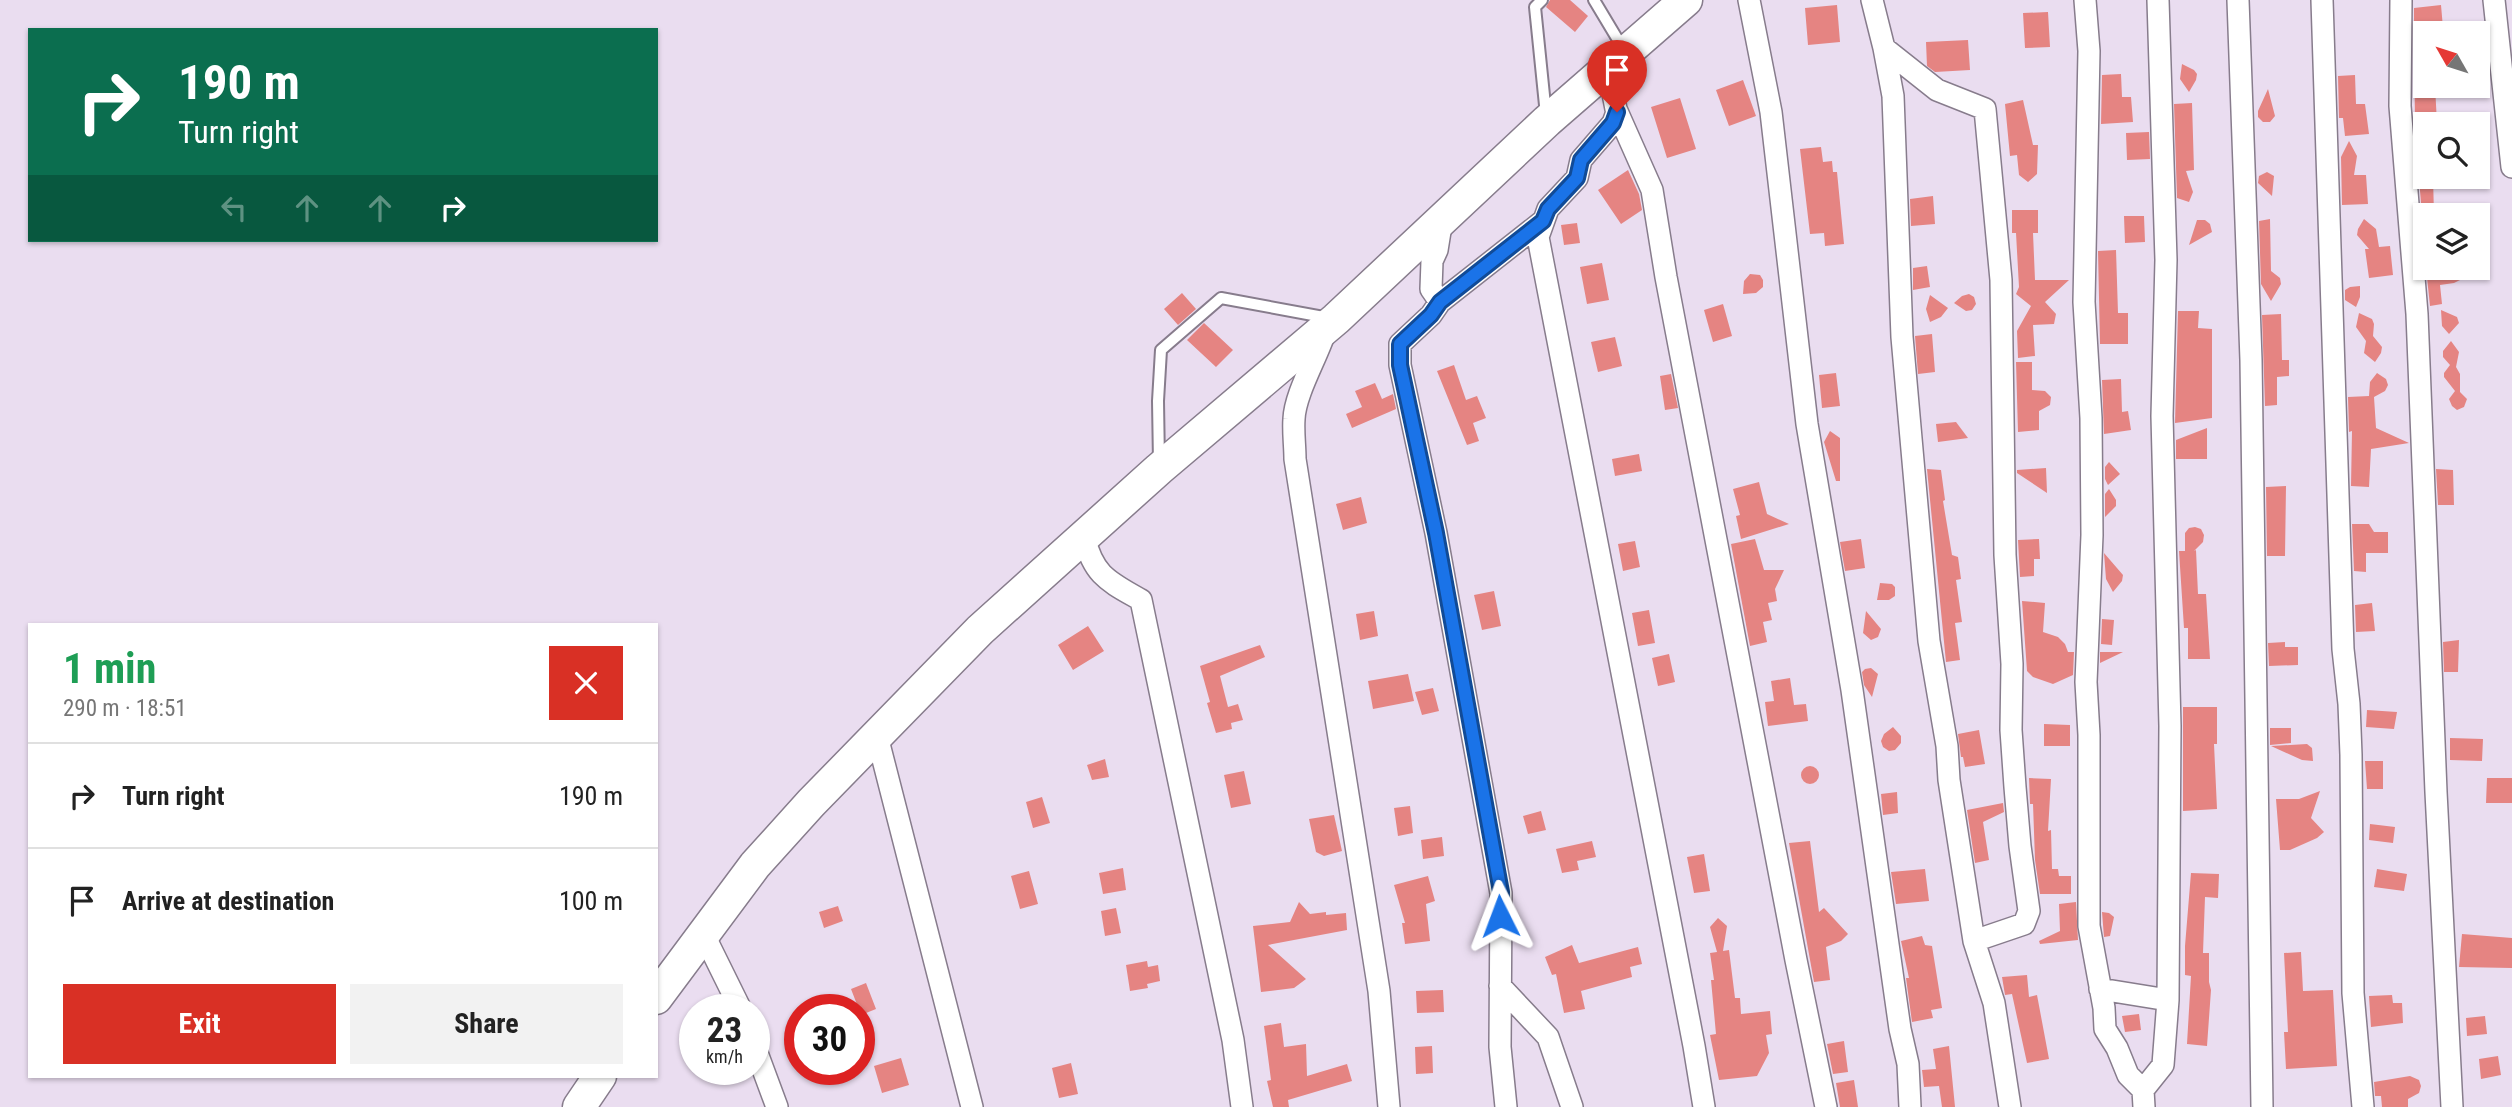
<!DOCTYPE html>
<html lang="en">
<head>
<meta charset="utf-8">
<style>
  body { margin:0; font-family:"Roboto Condensed",sans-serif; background:#f2f2f2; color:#222; height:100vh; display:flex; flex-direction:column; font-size:26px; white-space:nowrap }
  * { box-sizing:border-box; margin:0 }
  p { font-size:23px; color:#767676 }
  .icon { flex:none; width:38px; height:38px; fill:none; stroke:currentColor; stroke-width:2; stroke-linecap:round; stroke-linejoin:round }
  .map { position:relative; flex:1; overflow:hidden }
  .details { position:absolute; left:28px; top:623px; width:630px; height:455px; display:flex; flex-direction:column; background:#fff; border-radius:0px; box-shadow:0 2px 5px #0004 }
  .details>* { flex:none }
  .hud { position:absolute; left:28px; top:28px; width:630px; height:214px; border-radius:0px; box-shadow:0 2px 5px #0004; background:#0b6e4f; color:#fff; overflow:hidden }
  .needle { width:46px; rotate:309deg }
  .fabs { position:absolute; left:2413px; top:21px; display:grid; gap:14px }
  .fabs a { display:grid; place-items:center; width:77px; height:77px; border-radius:0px; background:#fff; box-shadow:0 2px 5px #0004; font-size:35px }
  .speed { position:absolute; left:679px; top:994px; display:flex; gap:14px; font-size:35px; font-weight:700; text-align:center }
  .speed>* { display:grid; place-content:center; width:91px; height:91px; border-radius:50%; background:#fff; box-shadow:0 2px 5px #0004; line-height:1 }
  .speed small { font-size:18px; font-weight:400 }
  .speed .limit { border:10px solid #d22; background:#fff; color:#111 }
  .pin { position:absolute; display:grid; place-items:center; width:60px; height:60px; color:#fff; margin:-72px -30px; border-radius:50% 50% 50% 0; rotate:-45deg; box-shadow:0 0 7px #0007 }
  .pin .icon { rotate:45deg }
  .me { position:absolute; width:77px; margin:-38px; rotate:357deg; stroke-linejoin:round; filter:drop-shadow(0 0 5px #0008) }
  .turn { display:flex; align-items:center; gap:24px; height:147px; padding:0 35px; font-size:32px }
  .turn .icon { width:91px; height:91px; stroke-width:2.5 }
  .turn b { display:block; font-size:49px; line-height:60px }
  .lanes { display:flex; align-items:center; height:66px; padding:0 35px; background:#0003; justify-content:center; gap:35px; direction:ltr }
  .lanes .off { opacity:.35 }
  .round { display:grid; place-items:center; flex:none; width:74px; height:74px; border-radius:0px; background:#f2f2f2 }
  .overview { display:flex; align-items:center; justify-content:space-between; height:119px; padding:0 35px }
  h1 { font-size:42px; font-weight:700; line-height:52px; color:#1e9e55 }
  .button { display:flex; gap:14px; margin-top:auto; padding:14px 35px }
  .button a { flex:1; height:80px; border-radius:0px; background:#d93025; color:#fff; font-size:28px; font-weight:700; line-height:80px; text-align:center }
  .button a+a { background:#f2f2f2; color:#222 }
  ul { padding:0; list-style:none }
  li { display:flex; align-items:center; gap:21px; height:105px; padding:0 35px; border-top:2px solid #e0e0e0 }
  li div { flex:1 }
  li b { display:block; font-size:26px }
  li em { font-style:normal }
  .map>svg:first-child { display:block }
</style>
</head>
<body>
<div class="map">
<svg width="2512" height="1107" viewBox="0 0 2512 1107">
  <rect width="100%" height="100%" fill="#eaddf0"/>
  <path fill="#e58482" d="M1550 0H1570L1588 16 1575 32 1546 7Z
    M1837 5 1840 42 1808 45 1805 8Z
    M2441 5 2443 28 2414 32V8Z
    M2048 12 2050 47 2025 48 2023 13Z
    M2426 37V86H2435L2437 123 2415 124 2414 38Z
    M1968 40 1970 70 1935 72 1927 66 1926 42Z
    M2182 64 2194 70 2197 74 2196 80 2189 92 2180 79Z
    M2121 74 2122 97H2131L2133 122 2101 124 2102 75Z
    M2355 75 2356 104H2365L2369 134 2345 136 2343 118H2339L2338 76Z
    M1743 80 1756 116 1729 126 1716 90Z
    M2268 89 2275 116 2270 122H2263L2258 117V111Z
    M1680 98 1696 149 1667 158 1651 107Z
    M2023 100 2033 145H2038L2037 174 2028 182 2019 175 2017 155 2010 156 2005 104Z
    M2192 103 2194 170 2186 171 2193 192 2189 202 2177 198 2174 104Z
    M2149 132 2150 159 2127 160 2126 133Z
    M2349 141 2357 156 2354 175H2366L2368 204 2342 205 2341 157Z
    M2416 142H2426V177H2433L2434 215H2422Z
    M1821 147 1823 162 1832 161 1833 172H1837L1844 244 1825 246 1824 233 1810 234 1800 149Z
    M1628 170 1639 194 1642 210 1621 224 1598 190Z
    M2267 172 2274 176 2272 196 2258 183 2259 176Z
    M1933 196 1935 224 1911 226 1910 199Z
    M2012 210H2038V233H2033L2035 280H2069L2045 302 2056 314 2054 324 2033 325 2035 356 2018 358 2017 331 2031 306 2016 294 2019 287 2016 233H2012Z
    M2124 216H2144L2145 242 2125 243Z
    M2270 219 2271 271 2280 278 2281 284 2271 301 2261 284 2259 221Z
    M2364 219 2376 229 2379 247 2390 246 2393 275 2369 278 2365 249H2369L2357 235 2358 229Z
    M2197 220H2205L2210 224 2212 232 2189 245Z
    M1577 223 1580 243 1564 245 1561 225Z
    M2116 250 2118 313H2128V344H2100L2098 251Z
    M1602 263 1609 300 1587 304 1580 267Z
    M1927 266 1930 287 1913 290V268Z
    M2426 268H2484L2454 283 2440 285 2442 304 2430 306Z
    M1750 274 1760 275 1763 280V287L1756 293 1743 294 1744 281Z
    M2360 286V297L2356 307 2345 300V290L2350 287Z
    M1182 293 1196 309 1178 325 1164 309Z
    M1969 294 1974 297 1976 304 1972 310 1966 311 1954 303 1962 296Z
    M1930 295 1948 308 1941 317 1930 322 1926 309Z
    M1723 304 1732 336 1713 342 1704 310Z
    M2441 310 2457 317 2459 323 2449 334 2442 326Z
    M2178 311H2199L2198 328 2212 329V418L2175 423Z
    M2359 313 2372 319 2374 324 2373 336 2382 347 2381 353 2375 362 2364 353 2366 341 2356 327Z
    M2281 314 2282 360H2289V376L2277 377V405L2265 406 2262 315Z
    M1204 323 1233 350 1216 367 1187 340Z
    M1932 334 1935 372 1918 374 1915 336Z
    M1615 337 1622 366 1598 372 1591 342Z
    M2451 341 2459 352 2456 367 2460 374V392L2467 399 2464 407 2457 410 2452 406 2449 399 2455 391 2444 377V373L2450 365 2443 357V351Z
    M2016 362H2032V390L2045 391 2051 397 2050 405 2039 411V430L2018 432Z
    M1454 365 1466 400 1477 396 1486 418 1473 423 1479 441 1467 445 1437 371Z
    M1836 373 1840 406 1822 408 1819 375Z
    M2377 373 2386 379 2388 385 2385 391 2374 397 2376 428 2409 443 2371 449 2369 487 2351 486 2352 431 2349 432 2348 397 2369 396 2370 382Z
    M1671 374 1678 408 1665 410 1660 376Z
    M2121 379 2122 412 2128 411 2131 430 2104 434 2102 380Z
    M1375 383 1382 399 1393 394 1396 409 1352 428 1346 414 1362 407 1355 391Z
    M1956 422 1968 438 1938 442 1936 424Z
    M2207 428V459H2176V440Z
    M1830 431 1840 438V481H1836L1824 442Z
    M1639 454 1642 471 1615 476 1612 459Z
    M2109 462 2120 474 2108 485 2105 479V467Z
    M2046 468 2047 493 2017 473V470Z
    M1927 469 1941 470 1945 500 1943 501 1952 555 1958 557 1961 579 1956 580 1962 622 1955 623 1960 660 1946 662Z
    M2436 469 2453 470 2454 505H2438Z
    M1759 482 1767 514 1789 524 1741 539 1736 516 1740 515 1733 489Z
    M2286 486 2285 556H2267L2266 487Z
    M2109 489 2116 500V506L2105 517V494Z
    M1361 497 1367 523 1343 530 1336 504Z
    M2352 524H2369L2374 532H2388V553H2366V572L2354 571Z
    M2195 527 2201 529 2204 535 2203 542 2194 551 2196 550 2198 594H2206L2210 659H2188V628H2184L2179 551H2185V533L2189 528Z
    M1755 539 1764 570H1784L1775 589 1777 601 1768 603 1772 620 1763 622 1767 642 1750 646 1731 544Z
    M1861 539 1865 568 1845 571 1840 542Z
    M2039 539 2040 559H2034V576L2020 577 2018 540Z
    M1635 541 1640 567 1623 571 1618 544Z
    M2104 553 2123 575 2122 581 2113 592 2106 579Z
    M1880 583 1892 584 1895 587V596L1889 600H1877Z
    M1494 591 1501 626 1482 630 1474 595Z
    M2022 601 2045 603 2043 632 2058 637 2065 644 2068 652H2074L2073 675 2053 684 2033 677 2027 671Z
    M2372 603 2375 631 2356 632 2355 605Z
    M1649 610 1655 643 1638 646 1632 613Z
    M1374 611 1378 636 1360 640 1356 614Z
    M1866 611 1881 629 1878 637 1871 640 1863 633Z
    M2102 619 2114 620 2112 645 2101 644Z
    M1088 626 1104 651 1073 670 1058 645Z
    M2459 640 2458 672H2444L2443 642Z
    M2285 642V647H2298V665L2269 666 2268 643Z
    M1260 645 1265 657 1220 676 1228 707 1238 704 1243 720 1231 723 1232 729 1216 733 1207 703 1210 702 1200 666Z
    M2100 652H2123L2100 663Z
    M1669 654 1675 682 1658 686 1652 658Z
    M1871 668 1878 674 1872 697 1864 685 1862 672 1865 669Z
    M1408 674 1414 701 1373 709 1368 681Z
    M1790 678 1794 705 1806 704 1808 721 1768 726 1765 702 1774 701 1771 681Z
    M1433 688 1439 711 1422 715 1415 692Z
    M2183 707H2217V744H2214L2217 809 2183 811Z
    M2367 710 2397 712 2394 729 2366 727Z
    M2044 724 2070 725V746H2044Z
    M1893 727 1901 736V743L1895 750 1889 751 1883 747 1881 741 1884 734Z
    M2270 728H2291V743L2270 745Z
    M1979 730 1985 764 1965 767 1963 757H1961L1958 734Z
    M2450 738 2483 739 2482 761 2450 760Z
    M2307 744 2312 748 2313 761 2302 760 2271 746Z
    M1105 759 1109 777 1092 780 1087 765Z
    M2365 761H2383V789H2367Z
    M1801 775a9 9 0 1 1 18 0a9 9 0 1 1-18 0Z
    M1244 771 1251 804 1231 808 1224 775Z
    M2029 778 2051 779 2048 831 2051 830 2052 869H2058L2059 876H2071V894H2040L2035 860 2033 804H2030Z
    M2487 778H2512V803H2486Z
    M2320 791 2311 818 2324 832 2317 838 2290 850H2280L2276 799H2299Z
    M1897 792 1898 813 1883 815 1881 794Z
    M1042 797 1050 823 1033 828 1026 802Z
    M2003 803 2004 812 1983 822 1989 860 1975 863 1967 810Z
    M1410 806 1413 833 1398 836 1394 808Z
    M1541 811 1546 830 1528 834 1523 816Z
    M1334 815 1342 851 1324 856 1316 852 1309 819Z
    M2370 824 2395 827 2393 843 2369 840Z
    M1442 837 1444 856 1423 859 1421 840Z
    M1592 841 1596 857 1577 861 1579 870 1562 873 1556 849Z
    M1810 841 1819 912 1824 908 1848 934 1841 941 1826 947 1830 980 1814 982 1789 843Z
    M1704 854 1710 891 1694 893 1687 857Z
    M1123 868 1126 890 1103 894 1099 873Z
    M1925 869 1929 901 1896 904 1891 872Z
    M2377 869 2407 874 2404 891 2374 887Z
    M1029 871 1038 904 1020 909 1011 876Z
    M2191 873 2219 874 2218 898 2205 897 2203 953H2209V982L2211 990 2207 1046 2187 1044 2191 976 2185 975V946Z
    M1428 876 1435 901 1426 904 1430 941 1405 944 1402 923H1405L1394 885Z
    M1299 902 1310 914 1326 912V915L1346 913 1347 930 1268 945 1306 979 1294 988 1261 992 1253 926 1290 922Z
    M2076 902 2078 940 2040 944 2039 941 2060 931 2059 904Z
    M838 906 843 921 824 928 819 912Z
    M1116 908 1121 933 1105 936 1101 911Z
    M2102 912 2109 913 2114 917 2110 936 2104 937Z
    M1718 918 1727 926 1723 951 1729 950 1735 998H1740L1741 1014 1770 1011 1772 1034 1766 1035 1769 1053 1757 1076 1719 1080 1710 1035 1716 1034 1711 980H1714L1710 953 1717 952 1710 927Z
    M2462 934 2512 938V968L2459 967Z
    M1922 936 1925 945 1932 946 1942 1008 1931 1010 1933 1018 1912 1022 1906 978H1909L1901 941Z
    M1572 945 1579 963 1638 947 1642 964 1630 967 1632 977 1581 991 1585 1009 1564 1013 1556 974 1552 975 1545 957Z
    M2301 952 2303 991 2333 990 2337 1066 2286 1069 2284 1032H2288L2284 953Z
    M1147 961 1148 967 1158 965 1160 981 1147 984 1148 988 1130 991 1126 965Z
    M2027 975 2029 997 2037 995 2049 1059 2027 1063 2012 994 2005 995 2002 977Z
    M866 983 876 1009 861 1015 851 989Z
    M1443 990 1444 1012 1417 1013 1416 991Z
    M2392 995 2393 1003H2402L2403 1023 2371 1027 2369 996Z
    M2139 1014 2141 1030 2125 1032 2122 1016Z
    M2485 1016 2487 1034 2467 1036 2466 1018Z
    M1281 1023 1284 1047 1306 1044 1307 1076 1347 1064 1352 1081 1288 1100 1289 1107H1273L1267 1081 1271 1080 1264 1026Z
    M1844 1041 1848 1072 1833 1074 1827 1044Z
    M1432 1046 1433 1073 1416 1074 1415 1047Z
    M1949 1046 1955 1107H1942L1939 1086 1924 1087 1922 1070 1936 1069 1933 1049Z
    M2498 1056 2501 1075 2481 1079 2479 1059Z
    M901 1058 909 1085 882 1093 874 1066Z
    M1071 1063 1078 1094 1059 1098 1052 1068Z
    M2410 1076 2419 1080 2421 1086 2419 1093 2408 1099V1107H2382L2381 1096H2375L2374 1082Z
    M1854 1080 1858 1107H1840L1836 1083Z"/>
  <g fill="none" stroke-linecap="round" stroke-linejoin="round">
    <defs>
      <path id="lane" d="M1542 0 1535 7 1546 115
        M1594 0 1624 50
        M1159 463 1158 401 1161 350 1221 298 1329 318"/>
      <path id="street" d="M1749 0 1771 112 1807 424 1852 690 1900 1029 1908 1064 1910 1107
        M1872 0 1884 48 1893 96 1902 337 1929 641 1947 746 1949 780 1974 941 1994 1003 2010 1107
        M2085 0 2089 51 2084 302 2091 418 2092 535 2086 682 2089 735V926L2104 1008 2105 1029 2117 1048 2128 1075 2143 1090
        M2238 0 2251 360 2262 1107
        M2322 0 2343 649 2349 704 2351 755 2353 993 2363 1107
        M2401 0 2400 106 2417 314 2436 792 2452 1107
        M2494 0 2512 167
        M1884 48 1937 90 1985 109 2001 280 2005 555 2012 664 2011 730 2015 787 2020 846 2029 911 2024 924 1974 941
        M1608 68 1616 109 1652 190 1666 277 1796 960 1826 1107
        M1617 112 1613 123 1581 160 1577 178 1548 209 1538 237 1694 1046 1704 1107
        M1442 219 1437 250 1432 261 1431 289 1440 302 1431 315 1400 344V365L1436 533 1501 893 1500 1047 1506 1107
        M1440 302 1543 221
        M1326 329C1318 356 1295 393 1294 419 1293 432 1295 446 1295 459L1379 991 1389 1107
        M1084 537C1094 576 1108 581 1141 600L1233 1040 1242 1107
        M877 736 972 1107
        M703 933 741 1010
        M1500 986 1548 1037 1572 1107
        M2100 989 2168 1000
        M754 1045 777 1107
        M2144 1107 2143 1090 2163 1065 2168 1000 2170 726 2162 416 2166 260 2158 0"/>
      <path id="secondary" d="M656 998 755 865 811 803 980 630 1159 469 1336 319 1547 121 1686 0
        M579 1107 600 1076"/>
    </defs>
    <use href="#lane" stroke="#877c8c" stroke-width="14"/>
    <use href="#street" stroke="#877c8c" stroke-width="24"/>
    <use href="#secondary" stroke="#877c8c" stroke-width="35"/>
    <use href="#lane" stroke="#fff" stroke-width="10"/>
    <use href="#street" stroke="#fff" stroke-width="21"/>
    <use href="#secondary" stroke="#fff" stroke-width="32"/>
  </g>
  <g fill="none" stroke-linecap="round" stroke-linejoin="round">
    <defs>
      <path id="route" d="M1500 916 1501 892 1436 533 1400 365V344L1431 315 1440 302 1543 221 1548 209 1577 178 1581 160 1613 123 1617 112"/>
    </defs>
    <use href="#route" stroke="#114b97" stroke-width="18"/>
    <use href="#route" stroke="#1a73e8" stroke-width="12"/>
  </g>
</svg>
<div class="fabs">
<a><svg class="needle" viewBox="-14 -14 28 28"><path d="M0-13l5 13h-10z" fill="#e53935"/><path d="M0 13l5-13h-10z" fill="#767676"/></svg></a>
<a><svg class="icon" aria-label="search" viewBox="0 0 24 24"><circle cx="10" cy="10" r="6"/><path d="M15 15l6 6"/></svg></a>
<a><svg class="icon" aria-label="layers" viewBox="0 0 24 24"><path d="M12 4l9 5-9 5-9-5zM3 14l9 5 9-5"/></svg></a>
</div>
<div class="speed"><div>23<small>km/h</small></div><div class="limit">30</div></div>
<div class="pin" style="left:1617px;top:112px;background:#d93025"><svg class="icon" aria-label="arrive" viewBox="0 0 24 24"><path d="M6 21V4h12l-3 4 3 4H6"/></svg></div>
<svg class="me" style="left:1500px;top:916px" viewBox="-20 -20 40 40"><path d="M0-17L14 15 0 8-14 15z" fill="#1a73e8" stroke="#fff" stroke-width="4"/></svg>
<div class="hud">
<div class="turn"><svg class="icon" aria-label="right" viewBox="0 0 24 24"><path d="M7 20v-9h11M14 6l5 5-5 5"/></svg><div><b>190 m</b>Turn right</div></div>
<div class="lanes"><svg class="icon off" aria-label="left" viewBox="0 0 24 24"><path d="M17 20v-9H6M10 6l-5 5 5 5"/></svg><svg class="icon off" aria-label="ahead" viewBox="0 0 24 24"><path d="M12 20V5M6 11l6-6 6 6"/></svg><svg class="icon off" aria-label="ahead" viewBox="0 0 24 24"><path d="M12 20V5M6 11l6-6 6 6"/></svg><svg class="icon" aria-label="right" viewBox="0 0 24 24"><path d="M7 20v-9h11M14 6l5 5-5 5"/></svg></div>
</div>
<section class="details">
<div class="overview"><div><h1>1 min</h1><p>290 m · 18:51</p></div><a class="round" style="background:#d93025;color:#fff"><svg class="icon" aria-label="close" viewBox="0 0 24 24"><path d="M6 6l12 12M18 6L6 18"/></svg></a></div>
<ul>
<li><svg class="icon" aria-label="right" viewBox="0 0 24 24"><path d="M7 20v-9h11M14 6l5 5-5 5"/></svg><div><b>Turn right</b></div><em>190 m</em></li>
<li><svg class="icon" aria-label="arrive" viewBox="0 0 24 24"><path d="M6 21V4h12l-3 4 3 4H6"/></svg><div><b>Arrive at destination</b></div><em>100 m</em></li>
</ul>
<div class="button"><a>Exit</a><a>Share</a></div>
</section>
</div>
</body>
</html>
